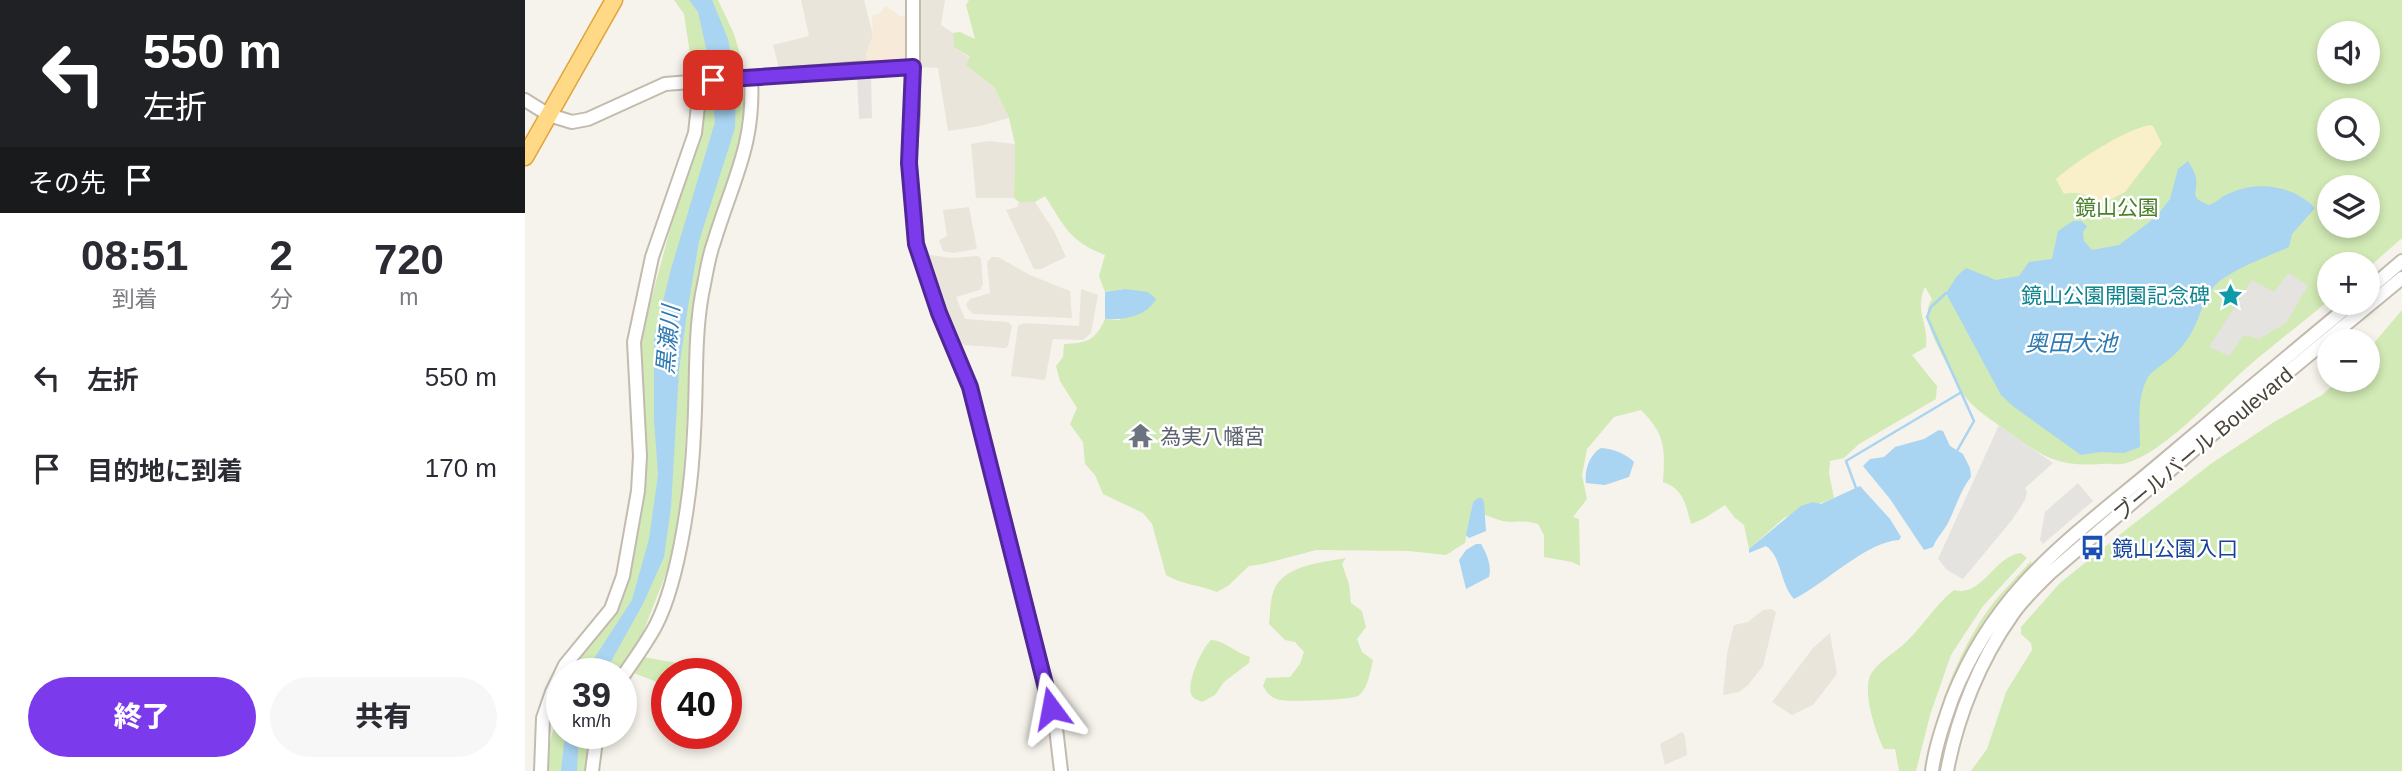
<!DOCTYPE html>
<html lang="ja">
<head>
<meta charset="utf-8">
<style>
  body { margin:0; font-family:Helvetica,"Noto Sans JP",sans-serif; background:#f7f7f7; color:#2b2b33; height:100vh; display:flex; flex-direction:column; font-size:26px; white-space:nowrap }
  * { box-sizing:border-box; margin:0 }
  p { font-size:23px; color:#7c7c81 }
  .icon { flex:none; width:38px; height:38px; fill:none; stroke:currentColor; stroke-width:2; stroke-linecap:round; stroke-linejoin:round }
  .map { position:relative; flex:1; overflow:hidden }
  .panel { display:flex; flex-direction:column; background:#fff; width:525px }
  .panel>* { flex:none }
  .top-card { background:#202124; color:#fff; overflow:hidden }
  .fabs { position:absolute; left:1792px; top:21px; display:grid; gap:14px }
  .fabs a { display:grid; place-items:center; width:63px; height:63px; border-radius:50%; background:#fff; box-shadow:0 4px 10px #0003; font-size:35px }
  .speed { position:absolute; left:21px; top:658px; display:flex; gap:14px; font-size:35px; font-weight:700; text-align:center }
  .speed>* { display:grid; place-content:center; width:91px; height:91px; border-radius:50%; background:#fff; box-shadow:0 4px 10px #0003; line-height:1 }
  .speed small { font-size:18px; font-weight:400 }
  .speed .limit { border:10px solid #d22; background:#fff; color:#111 }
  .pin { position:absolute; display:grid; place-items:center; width:60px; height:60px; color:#fff; margin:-30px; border-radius:14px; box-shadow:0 4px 10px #0006 }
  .me { position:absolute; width:77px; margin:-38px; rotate:347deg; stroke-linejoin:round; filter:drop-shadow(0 0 5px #0008) }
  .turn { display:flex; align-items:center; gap:24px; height:147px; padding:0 28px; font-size:32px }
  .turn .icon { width:91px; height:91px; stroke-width:2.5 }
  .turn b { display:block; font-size:49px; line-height:60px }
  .then { display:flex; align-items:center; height:66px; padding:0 28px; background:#0003; gap:14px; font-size:26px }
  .eta { display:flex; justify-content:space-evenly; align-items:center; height:119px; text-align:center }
  .eta b { font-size:42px; font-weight:800; line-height:49px }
  .action { display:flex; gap:14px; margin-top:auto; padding:14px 28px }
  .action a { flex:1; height:80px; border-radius:42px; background:#7c3aed; color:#fff; font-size:28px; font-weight:800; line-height:80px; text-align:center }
  .action a+a { background:#f7f7f7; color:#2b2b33 }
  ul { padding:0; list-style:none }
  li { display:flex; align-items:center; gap:21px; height:91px; padding:0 28px }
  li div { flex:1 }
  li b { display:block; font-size:26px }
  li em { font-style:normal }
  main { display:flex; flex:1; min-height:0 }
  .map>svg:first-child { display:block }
</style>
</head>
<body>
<main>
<section class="panel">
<div class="top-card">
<div class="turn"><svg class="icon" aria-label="left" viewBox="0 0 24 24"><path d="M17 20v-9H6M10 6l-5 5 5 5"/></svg><div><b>550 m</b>左折</div></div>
<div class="then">その先<svg class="icon" aria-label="arrive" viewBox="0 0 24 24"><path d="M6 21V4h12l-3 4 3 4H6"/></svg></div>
</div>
<div class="eta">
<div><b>08:51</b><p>到着</p></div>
<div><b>2</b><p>分</p></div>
<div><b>720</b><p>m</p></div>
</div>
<ul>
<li><svg class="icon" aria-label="left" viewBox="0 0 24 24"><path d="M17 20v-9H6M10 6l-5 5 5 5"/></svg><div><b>左折</b></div><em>550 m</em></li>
<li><svg class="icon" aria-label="arrive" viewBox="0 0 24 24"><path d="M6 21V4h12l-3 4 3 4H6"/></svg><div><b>目的地に到着</b></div><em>170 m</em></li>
</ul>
<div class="action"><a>終了</a><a>共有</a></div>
</section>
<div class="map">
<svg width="1877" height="771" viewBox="0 0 1877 771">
  <rect width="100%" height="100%" fill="#f6f3ec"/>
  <path fill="#eae5da" d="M276 0H339L348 35 341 54V64L255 72 248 45 284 36Z
    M396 0H420L416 25 428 33 429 47 445 58 442 65 469 87 484 118 455 126 423 131 413 68 394 67Z
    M464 141 490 144 489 198H451L446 144Z
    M494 202H510L529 231 541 257 516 269H509L481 210 492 207Z
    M444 207 452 249 428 253 418 251 414 240 422 236 418 210Z
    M406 255 426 258 453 256 456 259 458 284 455 290 431 297 440 319 483 322 487 326 483 346 480 348 439 345 434 341 419 312 408 281 402 256Z
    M467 257H473L505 275 545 291 547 318 448 314 443 309 441 304 445 299 465 293 462 262Z
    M556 289 573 295 566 333 558 340 528 339 520 380 486 376 493 326 499 323 554 326Z
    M1247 609 1251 612 1238 666 1223 685 1214 692 1198 695 1202 654 1209 625 1223 622 1238 610Z
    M1305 633 1312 674 1288 705 1267 715 1247 702 1288 648Z
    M1157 732 1160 736 1162 755 1140 765 1135 744Z"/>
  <path fill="#f7ead8" d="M361 6 375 16H381L380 59 374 63 341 64V54L348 35 347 16 355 13Z"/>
  <path fill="#d2eab5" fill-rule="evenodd" d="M149 0H193L209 34 227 95 180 279 162 412 155 538 115 640 95 674H45L66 638 89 609 115 456 113 348 149 215 173 107 159 14Z
    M444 0H1877V238L1843 268V264H1804V300C1776 324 1746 346 1718 371 1689 397 1635 457 1597 464 1590 465 1582 463 1576 464 1535 467 1519 458 1488 435 1464 418 1440 405 1428 377 1420 356 1392 319 1407 299L1400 287C1389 311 1404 324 1401 347L1387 355 1412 386 1411 399 1334 444 1319 458 1305 461 1304 473 1309 498 1259 518 1224 549 1219 525 1210 518 1200 505 1178 519 1166 524C1161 505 1158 488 1138 482 1140 449 1141 435 1116 410L1089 417 1062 449 1057 475 1062 499 1048 517 1054 519 1055 566 1047 562 1019 557V535L1013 524C1002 521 997 521 986 522 977 522 966 517 958 514L959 502H948L940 543 921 555 884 551 791 550 738 564 724 566 704 585 692 592C672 584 661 586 641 575L627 524 618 513 578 494 570 475 560 464 558 442 545 424 552 408 535 381 531 366 538 357 539 344C562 343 570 341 580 319L595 320 600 289 580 292 574 276 580 255C544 241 540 227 520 196L510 202H494L489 198 490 144 484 118 469 87 441 65 445 57 429 47 428 33 435 32 450 39 441 5ZM1804 33H1843V72H1804ZM1804 110H1843V149H1804ZM1804 187H1843V226H1804Z
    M1877 310V771H1446L1462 749 1481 692 1507 650 1506 643 1496 634V627L1535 583 1602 529 1687 463 1749 422 1797 395 1813 380H1843V350Z
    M1496 553 1502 558 1458 606 1426 655 1405 715 1391 771H1374L1370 749H1359C1350 732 1335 686 1348 671 1357 659 1371 652 1381 642 1399 625 1410 605 1429 590 1457 598 1470 555 1496 553Z
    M821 558 817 564 824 584 826 603 837 611 841 627 832 639 837 652 848 660C845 672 843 689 833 696 826 700 763 702 754 700 746 698 742 693 738 686L741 678 765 677 775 664 779 652 770 642 760 640 744 624C745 615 745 605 747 596 754 565 795 563 821 558Z
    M1506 561 1507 567 1475 602 1461 623 1402 771H1399C1412 710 1433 646 1473 597 1484 585 1495 573 1506 561Z
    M686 640C698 640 711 653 725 657L724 663 699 682 690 695 677 702C674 700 669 699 667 696 660 685 677 648 686 640Z
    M118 657 175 667 174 674H142V686L106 672Z
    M37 698V733H72L73 771H17Z"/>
  <path fill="#f9efc9" d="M1625 125 1628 126 1637 144 1600 192 1579 203C1565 197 1554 190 1539 194L1531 179C1551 161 1599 130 1625 125Z"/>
  <path fill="#e5e3e0" d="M332 74H346L347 118 334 119Z
    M1764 273 1783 286 1761 323 1734 339 1719 335 1704 356 1684 347 1727 280 1749 292Z
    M1474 425 1528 463 1500 488 1502 492 1500 500 1487 520 1438 579 1422 570 1413 559Z
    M1553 483 1568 501 1518 544 1515 540 1520 512Z"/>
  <path fill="#a9d4f2" d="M164 0H187L203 39 211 84 210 128 174 241 162 313 154 370 146 507 139 557 118 604 79 674H62L70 657 107 600 124 539 133 475 129 419V337L146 269 190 122 183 57 173 12Z
    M1663 161C1666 166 1670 172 1671 178 1673 194 1663 197 1684 205 1692 202 1696 197 1703 194 1732 180 1767 185 1790 208L1767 234 1764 247C1742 257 1717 265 1696 280 1679 292 1676 318 1665 335 1658 347 1650 355 1639 363 1634 367 1626 372 1623 377 1611 399 1615 424 1615 447L1599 453 1575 452 1556 455 1489 407 1476 395 1421 293 1432 276 1441 268 1471 280 1494 276 1504 262 1527 259 1533 231 1548 221H1556L1562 226 1558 232 1559 241 1567 250 1594 245 1631 217 1645 199 1653 169Z
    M600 289 623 292 631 299C621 317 598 320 580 319V292Z
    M1414 430 1418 431 1425 446 1438 454 1445 468 1446 477C1435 491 1431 507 1423 523 1418 532 1412 537 1408 547L1399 550 1365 499 1338 466 1345 459 1359 457 1370 447 1399 439Z
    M1076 448C1088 449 1100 453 1109 462L1104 477 1080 485 1061 483C1059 470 1065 454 1076 448Z
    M1335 486 1365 519 1376 537 1374 540C1341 542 1301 583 1269 599 1255 584 1257 557 1241 546L1224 553V549L1276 506 1288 502 1296 504Z
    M953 498H957L959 502 961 531 944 538 941 535 948 502Z
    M951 544H956C962 554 967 566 964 577L941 589 934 560 941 550Z
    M40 733H54L52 771H36Z"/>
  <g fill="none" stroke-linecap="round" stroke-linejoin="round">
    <path stroke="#a9d4f2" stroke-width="2.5" d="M1421 293 1406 307 1402 317 1449 421 1432 451
      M1331 488 1321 461 1435 393"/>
    <defs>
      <path id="tertiary" d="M388 0V114L384 163 391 244 414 313 445 387 522 688 531 728 536 771
        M0 100 24 115 47 122 63 119 140 84 329 69 388 67
        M1843 290 1877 261
        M96 679C108 661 121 644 131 625 155 578 167 485 169 432 172 386 169 339 177 294 181 276 183 258 189 242 208 179 230 145 226 77
        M16 771 18 718 27 692 40 665 86 609 98 576 113 491 115 456 109 342 127 257 170 133 173 106 169 81
        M67 771 72 733
        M1407 771C1410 747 1419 722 1427 699 1470 589 1544 540 1631 467 1696 412 1762 357 1827 303
        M1422 771C1432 717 1455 660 1487 615 1497 600 1511 587 1524 574L1671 448 1877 278"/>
      <path id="trunk" d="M0 157 89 0"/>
    </defs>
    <use href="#tertiary" stroke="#c2bbae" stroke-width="16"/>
    <use href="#trunk" stroke="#e0a43c" stroke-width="19"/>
    <use href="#tertiary" stroke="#fff" stroke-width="12"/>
    <use href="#trunk" stroke="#ffd985" stroke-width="16"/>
  </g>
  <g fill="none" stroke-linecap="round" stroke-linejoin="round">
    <defs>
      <path id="route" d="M188 80 388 67 384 163 391 244 414 313 445 387 526 708"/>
    </defs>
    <use href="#route" stroke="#51269a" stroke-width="18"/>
    <use href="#route" stroke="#7c3aed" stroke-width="12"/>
  </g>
  <defs>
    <symbol id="sight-bare" viewBox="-9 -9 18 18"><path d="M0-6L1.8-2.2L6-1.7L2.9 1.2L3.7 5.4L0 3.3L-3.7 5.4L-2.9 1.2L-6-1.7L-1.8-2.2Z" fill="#0f9aa8" stroke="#fff" stroke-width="2.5" paint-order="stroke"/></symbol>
    <symbol id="temple-bare" viewBox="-9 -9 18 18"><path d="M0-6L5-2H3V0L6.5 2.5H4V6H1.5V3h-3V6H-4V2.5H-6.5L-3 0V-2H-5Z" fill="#6b7280" stroke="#fff" stroke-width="2.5" paint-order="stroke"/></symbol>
    <symbol id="bus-bare" viewBox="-9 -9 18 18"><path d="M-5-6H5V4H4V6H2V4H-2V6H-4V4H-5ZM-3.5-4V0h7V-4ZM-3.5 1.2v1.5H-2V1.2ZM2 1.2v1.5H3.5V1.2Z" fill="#1a4fb4" stroke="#fff" stroke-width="2.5" paint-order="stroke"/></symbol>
  </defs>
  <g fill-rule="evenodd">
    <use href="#sight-bare" x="1688" y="278" width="35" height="35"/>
    <use href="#temple-bare" x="598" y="418" width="35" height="35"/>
    <use href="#bus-bare" x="1550" y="530" width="35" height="35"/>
  </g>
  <g text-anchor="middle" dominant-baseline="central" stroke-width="5" stroke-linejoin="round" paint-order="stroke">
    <g font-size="21" fill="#4a7f2a" stroke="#fff">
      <text x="1592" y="207">鏡山公園</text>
    </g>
    <g font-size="21" fill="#0d838f" stroke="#fff" text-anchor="end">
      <text x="1685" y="295">鏡山公園開園記念碑</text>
    </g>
    <g font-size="21" fill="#5b616d" stroke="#fff" text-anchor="start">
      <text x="635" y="436">為実八幡宮</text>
    </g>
    <g font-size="21" fill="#4b4439" stroke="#fff">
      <text transform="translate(1678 444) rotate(-40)">ブールバール Boulevard</text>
    </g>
    <g font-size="21" fill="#164399" stroke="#fff" text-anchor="start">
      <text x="1587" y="548">鏡山公園入口</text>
    </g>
    <g font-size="23" font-style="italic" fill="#2e7ab2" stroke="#fff">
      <text transform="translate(143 340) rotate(-85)">黒瀬川</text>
      <text x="1546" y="343">奥田大池</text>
    </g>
  </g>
</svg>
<div class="fabs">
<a><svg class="icon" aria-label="sound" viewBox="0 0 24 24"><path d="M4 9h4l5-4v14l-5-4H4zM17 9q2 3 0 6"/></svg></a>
<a><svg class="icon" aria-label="search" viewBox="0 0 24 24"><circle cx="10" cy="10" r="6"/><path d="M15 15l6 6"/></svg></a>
<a><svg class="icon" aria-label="layers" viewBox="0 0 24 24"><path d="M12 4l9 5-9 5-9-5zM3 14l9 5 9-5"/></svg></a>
<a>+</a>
<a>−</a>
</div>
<div class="speed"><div>39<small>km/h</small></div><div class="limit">40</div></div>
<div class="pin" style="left:188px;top:80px;background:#d93025"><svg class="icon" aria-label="arrive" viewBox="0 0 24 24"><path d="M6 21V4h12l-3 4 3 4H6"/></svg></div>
<svg class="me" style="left:526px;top:708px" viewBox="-20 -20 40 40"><path d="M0-17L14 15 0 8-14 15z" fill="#7c3aed" stroke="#fff" stroke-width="4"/></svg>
</div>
</main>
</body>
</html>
